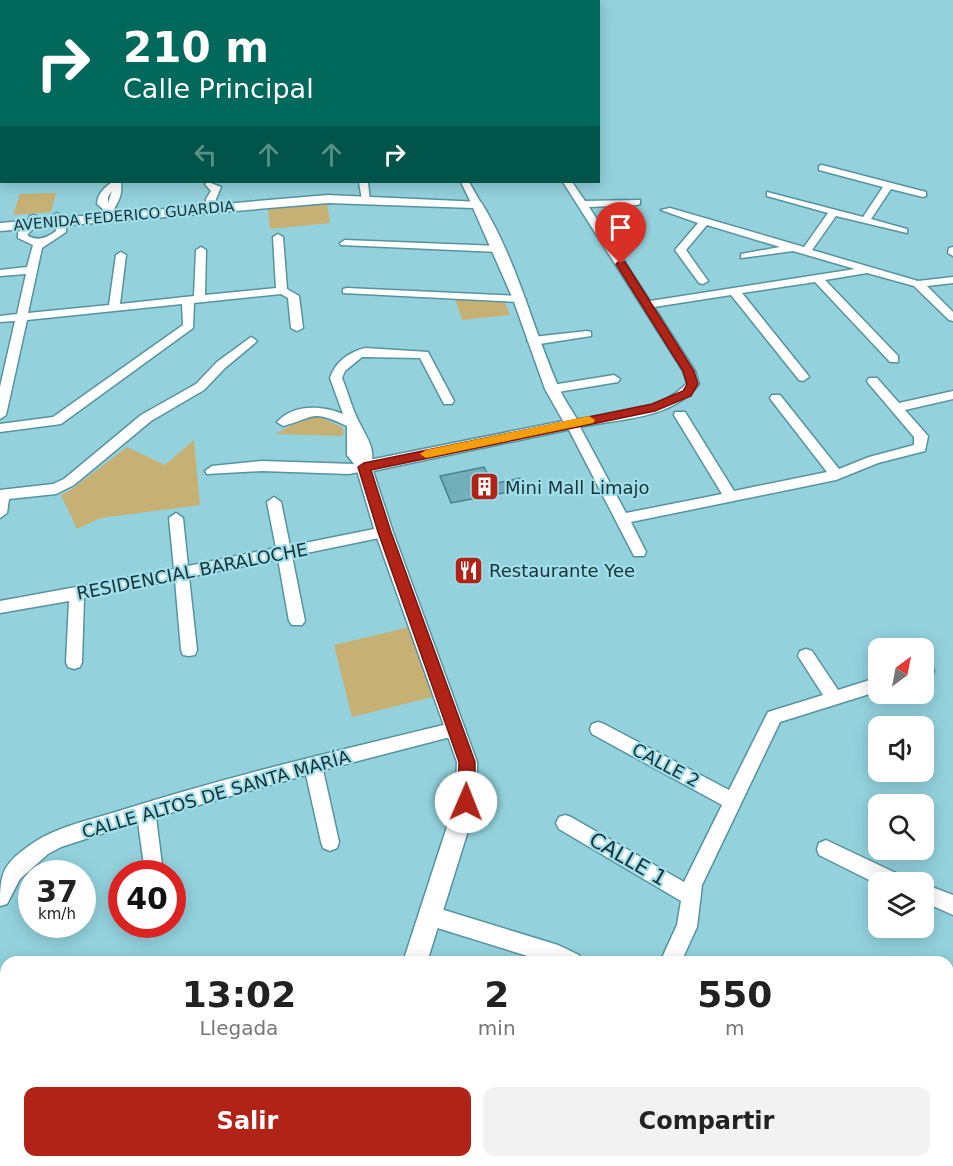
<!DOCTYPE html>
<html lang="es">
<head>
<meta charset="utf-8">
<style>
  body { margin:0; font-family:"DejaVu Sans",sans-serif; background:#f2f2f2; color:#222; height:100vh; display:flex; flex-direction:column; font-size:22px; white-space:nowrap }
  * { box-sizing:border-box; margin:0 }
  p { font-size:20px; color:#767676 }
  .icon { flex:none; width:33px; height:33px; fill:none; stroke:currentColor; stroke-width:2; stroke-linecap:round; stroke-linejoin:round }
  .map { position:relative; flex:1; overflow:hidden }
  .panel { position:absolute; left:0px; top:956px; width:954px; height:212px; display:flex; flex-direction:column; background:#fff; border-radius:18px 18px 0 0; box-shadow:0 3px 15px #0003 }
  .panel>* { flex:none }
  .hud { position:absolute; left:0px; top:0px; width:600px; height:183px; box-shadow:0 3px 15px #0003; background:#00695c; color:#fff; overflow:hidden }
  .needle { width:39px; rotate:32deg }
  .buttons { position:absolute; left:868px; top:638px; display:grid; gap:12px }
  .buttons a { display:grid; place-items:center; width:66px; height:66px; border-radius:12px; background:#fff; box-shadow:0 3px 15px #0003; font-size:30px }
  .speed { position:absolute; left:18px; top:860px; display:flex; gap:12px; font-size:30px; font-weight:700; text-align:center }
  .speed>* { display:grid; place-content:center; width:78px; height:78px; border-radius:50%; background:#fff; box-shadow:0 3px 15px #0003; line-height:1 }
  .speed small { font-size:15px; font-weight:400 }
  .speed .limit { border:9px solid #d22; background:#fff; color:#111 }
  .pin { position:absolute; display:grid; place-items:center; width:51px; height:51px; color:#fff; margin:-62px -26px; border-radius:50% 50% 50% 0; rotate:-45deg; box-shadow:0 0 6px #0007 }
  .pin .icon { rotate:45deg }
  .me { position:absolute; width:66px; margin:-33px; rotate:1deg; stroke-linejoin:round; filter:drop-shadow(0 0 4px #0008) }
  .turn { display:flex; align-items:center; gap:21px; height:126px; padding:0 24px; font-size:27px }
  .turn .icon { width:78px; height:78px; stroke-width:2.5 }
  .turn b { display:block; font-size:42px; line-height:51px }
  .lanes { display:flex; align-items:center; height:57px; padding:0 24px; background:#0003; justify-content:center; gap:30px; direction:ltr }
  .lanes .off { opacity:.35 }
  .eta { display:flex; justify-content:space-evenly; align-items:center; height:102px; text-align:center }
  .eta b { font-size:36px; font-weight:800; line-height:42px }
  .cta { display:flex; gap:12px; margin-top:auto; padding:12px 24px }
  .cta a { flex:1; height:69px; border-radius:12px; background:#b22317; color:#fff; font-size:24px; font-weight:800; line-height:69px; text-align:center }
  .cta a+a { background:#f2f2f2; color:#222 }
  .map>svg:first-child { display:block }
</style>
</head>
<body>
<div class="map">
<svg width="953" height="1166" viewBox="0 0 953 1166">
  <rect width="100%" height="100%" fill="#93d2dd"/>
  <path fill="#c7b073" d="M56 193 51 212 13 215 20 194Z
    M327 203 330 223 270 229 268 208Z
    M455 299 505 302 510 315 462 320Z
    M317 416 342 427 344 434 340 436 275 434 307 417Z
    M194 440 200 505 101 518 77 529 61 495 72 489 127 447 165 465Z
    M410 627 433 697 352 717 334 645Z"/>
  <path fill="#72afba" stroke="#44818b" stroke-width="1.5" d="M484 467 493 484 520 478 525 489 451 503 440 476Z"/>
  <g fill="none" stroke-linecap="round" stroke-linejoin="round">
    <defs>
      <path id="minor" d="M72 0 84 2H73Z
        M181 0 194 2H182Z
        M291 0 304 2H292Z
        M371 0H379V2H372Z
        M0 19H2V24H0Z
        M0 32H2L0 37Z
        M0 86H2L0 92Z
        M2 138V144L0 145V139Z
        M0 155H2V161H0Z
        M822 165 926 192V196L923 197 891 189 871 219 907 229V233L836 216 812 250 918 281 953 277V283L927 286 953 312V321L949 320 914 286 867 273 825 280 898 356V362H890L815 282 742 293 807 374 809 377 803 381 799 380 731 295 654 307 695 371 699 384C674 419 618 419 580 427L626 513 722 494 674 415 675 412H685L734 491 827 472 772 401 770 398 772 395H780L839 469 869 457 914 445V437L869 384 867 381 869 378H877L899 403 953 391V399L905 410 928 436 925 451 878 463 836 480 631 522 646 552 644 556H634L566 424 572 420C609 413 660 413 687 383L683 371 563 182H572L585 201 640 200V204L637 205 589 207 650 301 855 269 793 251 741 258V254L780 247 707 225 686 250 708 281 703 284 699 283 675 250 698 223 661 210 670 208 804 247 828 213 767 196V192L863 217 883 187 819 170V166Z
        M112 182H121C123 202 114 202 112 218L107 221 102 218 103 209 97 204C98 193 104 188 112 182ZM112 191 108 203V197Z
        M208 182 221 187 216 199V209L211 212 206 209V199L211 191 205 184Z
        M359 182H368L370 202 362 200Z
        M461 182H469L482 205 481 207H473Z
        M57 213 62 216 61 221 66 226V232L42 248 28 313 109 305 116 255 121 252 126 255 120 304 194 296 196 250 201 247 206 250 205 295 276 288 273 237 278 234 283 237 287 289 299 296 303 328 297 331 291 328 288 298 281 294 194 303 193 328 61 424 0 432V424L53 417 183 325 182 304 27 320 6 415 0 419V387L15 321 0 322V316L17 314 26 274 0 276V270L27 267 33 245 18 238V232L28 223 30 216 34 215 39 218 38 224 27 235C37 242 47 238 56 231V227L51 222 52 216Z
        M345 240 499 246 504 249 499 252 341 245 340 243Z
        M953 247V256L948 253 949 248Z
        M347 288 520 296 526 299 520 302 343 293V289Z
        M587 331 591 332V336L533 345 527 341 533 337Z
        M251 337 257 341 255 343 225 368 204 390 151 421 74 485 56 494 9 499 7 513 0 518V490L53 484 64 479 141 415 196 384 217 362Z
        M365 348 428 352 454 401 452 404H444L420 358 362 357 345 371 342 378C348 392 352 409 359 422 367 438 378 452 369 470L349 474 262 471 207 474 205 471 212 466 262 461 354 464 347 455V426C310 409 317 417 283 426L277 422C293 404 322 405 343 414L330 378C335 362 349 352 365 348Z
        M614 375 620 379 618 382 552 393 546 389 552 385Z
        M274 497 281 502 290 546 384 527 391 532 384 537 292 556 305 621 302 625H292L289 621 278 559 189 577 197 650 195 655 189 656 183 655 181 650 175 580 84 598 82 662 80 667 74 669 68 667 66 662 69 601 0 613V601L174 569 169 518 176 513 183 518 188 566 276 548 267 502Z
        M806 649 812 651 838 690 879 677V691L780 722 702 885 697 927 681 962H660L677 925 681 901 559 829 556 823 559 817 565 815 571 817 684 882 722 805 592 734 590 729 592 724 598 722 604 724 729 790 768 712 823 695 798 656 800 651Z
        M924 664 932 666 934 671 932 676 924 678Z
        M456 722 462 724 464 729 462 734 323 770 339 842 337 848 330 851 323 848 321 842 306 775 156 817 163 873H145L138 822 61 847 48 854 20 879 7 904 0 906C0 871 3 864 33 843 58 826 94 819 122 810 232 775 345 749 456 722Z
        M826 840 900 875 903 882H879V885L819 855 817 849 819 843Z
        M924 884 953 895V915L924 902Z
        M431 906 558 945 579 955 582 962H547L431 926 424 923 421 916 424 909Z
        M91 1161H114L112 1166H89Z
        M581 1161H603V1166H581Z"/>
      <path id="tertiary" d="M328 195 481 202C517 260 532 327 559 388 565 401 573 412 580 424L572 429 373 471 393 532 477 762V802L427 962H403L455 802 457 762 375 532 356 467 358 463 364 461 563 421 545 389 513 299 473 208 328 203 0 231V223Z
        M330 1161H358L356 1166H328Z"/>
    </defs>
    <use href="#minor" stroke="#56939e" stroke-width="3"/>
    <use href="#tertiary" stroke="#56939e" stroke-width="3"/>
    <use href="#minor" fill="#fff" fill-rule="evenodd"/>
    <use href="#tertiary" fill="#fff" fill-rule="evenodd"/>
  </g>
  <path fill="#b22317" stroke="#74170f" stroke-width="1.5" d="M618 262H625L694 371 698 384 691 396 655 411 371 470 391 532 475 762V802L472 808 466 810 461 808 458 802 459 762 378 532 358 467 364 463 652 404 683 391 687 384 683 371 616 264Z"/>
  <path fill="#f59e0b" d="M589 416 595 420 593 423 426 458 420 454 426 450Z"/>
  <defs>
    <symbol id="building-square" viewBox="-11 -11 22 22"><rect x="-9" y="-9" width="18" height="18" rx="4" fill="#b22317" stroke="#a0dfea"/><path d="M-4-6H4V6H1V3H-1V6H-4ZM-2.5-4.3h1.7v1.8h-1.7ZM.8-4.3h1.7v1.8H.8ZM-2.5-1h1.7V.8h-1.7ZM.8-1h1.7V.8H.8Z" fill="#fff"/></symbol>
    <symbol id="restaurant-square" viewBox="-11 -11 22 22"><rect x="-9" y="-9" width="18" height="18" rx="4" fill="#b22317" stroke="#a0dfea"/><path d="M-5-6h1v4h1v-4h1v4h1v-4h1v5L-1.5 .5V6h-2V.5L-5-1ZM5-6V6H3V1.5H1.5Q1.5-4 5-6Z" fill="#fff"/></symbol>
  </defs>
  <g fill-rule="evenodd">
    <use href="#building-square" x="468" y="470" width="33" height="33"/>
    <use href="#restaurant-square" x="452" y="554" width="33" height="33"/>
  </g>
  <g text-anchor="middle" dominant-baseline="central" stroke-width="4.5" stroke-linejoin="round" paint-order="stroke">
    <g font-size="15" fill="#193237" stroke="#a0dfea">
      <text transform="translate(124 216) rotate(-5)">AVENIDA FEDERICO GUARDIA</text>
    </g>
    <g font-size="18" fill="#193237" stroke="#a0dfea" text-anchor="start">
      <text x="505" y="487">Mini Mall Limajo</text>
      <text x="489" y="570">Restaurante Yee</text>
    </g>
    <g font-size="18" fill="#193237" stroke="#a0dfea">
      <text transform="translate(192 571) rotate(-11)">RESIDENCIAL BARALOCHE</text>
      <text transform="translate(666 765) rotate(28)">CALLE 2</text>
      <text transform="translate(216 794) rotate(-16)">CALLE ALTOS DE SANTA MARÍA</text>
    </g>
    <g font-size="21" fill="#193237" stroke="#a0dfea">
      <text transform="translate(628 859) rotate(30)">CALLE 1</text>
    </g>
  </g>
</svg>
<div class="buttons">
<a><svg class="needle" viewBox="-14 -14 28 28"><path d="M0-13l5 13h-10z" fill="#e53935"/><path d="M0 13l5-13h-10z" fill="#767676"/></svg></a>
<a><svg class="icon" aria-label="sound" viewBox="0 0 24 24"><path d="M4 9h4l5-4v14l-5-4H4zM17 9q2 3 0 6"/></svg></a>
<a><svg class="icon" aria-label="search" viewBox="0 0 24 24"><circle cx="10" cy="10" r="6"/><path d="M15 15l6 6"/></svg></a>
<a><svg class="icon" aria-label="layers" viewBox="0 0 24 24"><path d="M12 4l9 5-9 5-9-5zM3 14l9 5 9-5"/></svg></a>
</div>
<div class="speed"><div>37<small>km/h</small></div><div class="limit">40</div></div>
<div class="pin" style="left:621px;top:264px;background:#d93025"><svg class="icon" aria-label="arrive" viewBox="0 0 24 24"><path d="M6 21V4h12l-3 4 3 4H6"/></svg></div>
<svg class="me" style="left:466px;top:802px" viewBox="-20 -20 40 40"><circle r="19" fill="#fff"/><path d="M0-13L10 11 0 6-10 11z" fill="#b22317"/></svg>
<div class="hud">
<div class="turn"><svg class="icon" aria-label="right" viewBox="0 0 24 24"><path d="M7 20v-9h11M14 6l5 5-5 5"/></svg><div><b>210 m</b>Calle Principal</div></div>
<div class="lanes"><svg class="icon off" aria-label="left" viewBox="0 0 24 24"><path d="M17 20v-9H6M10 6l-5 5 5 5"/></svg><svg class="icon off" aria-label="ahead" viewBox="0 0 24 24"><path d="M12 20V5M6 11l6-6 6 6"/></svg><svg class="icon off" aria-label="ahead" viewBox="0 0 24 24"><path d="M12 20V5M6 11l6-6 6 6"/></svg><svg class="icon" aria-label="right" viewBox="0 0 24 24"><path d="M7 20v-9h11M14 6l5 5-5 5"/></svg></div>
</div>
<section class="panel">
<div class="eta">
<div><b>13:02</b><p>Llegada</p></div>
<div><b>2</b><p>min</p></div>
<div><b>550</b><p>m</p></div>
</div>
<div class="cta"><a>Salir</a><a>Compartir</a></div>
</section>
</div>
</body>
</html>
